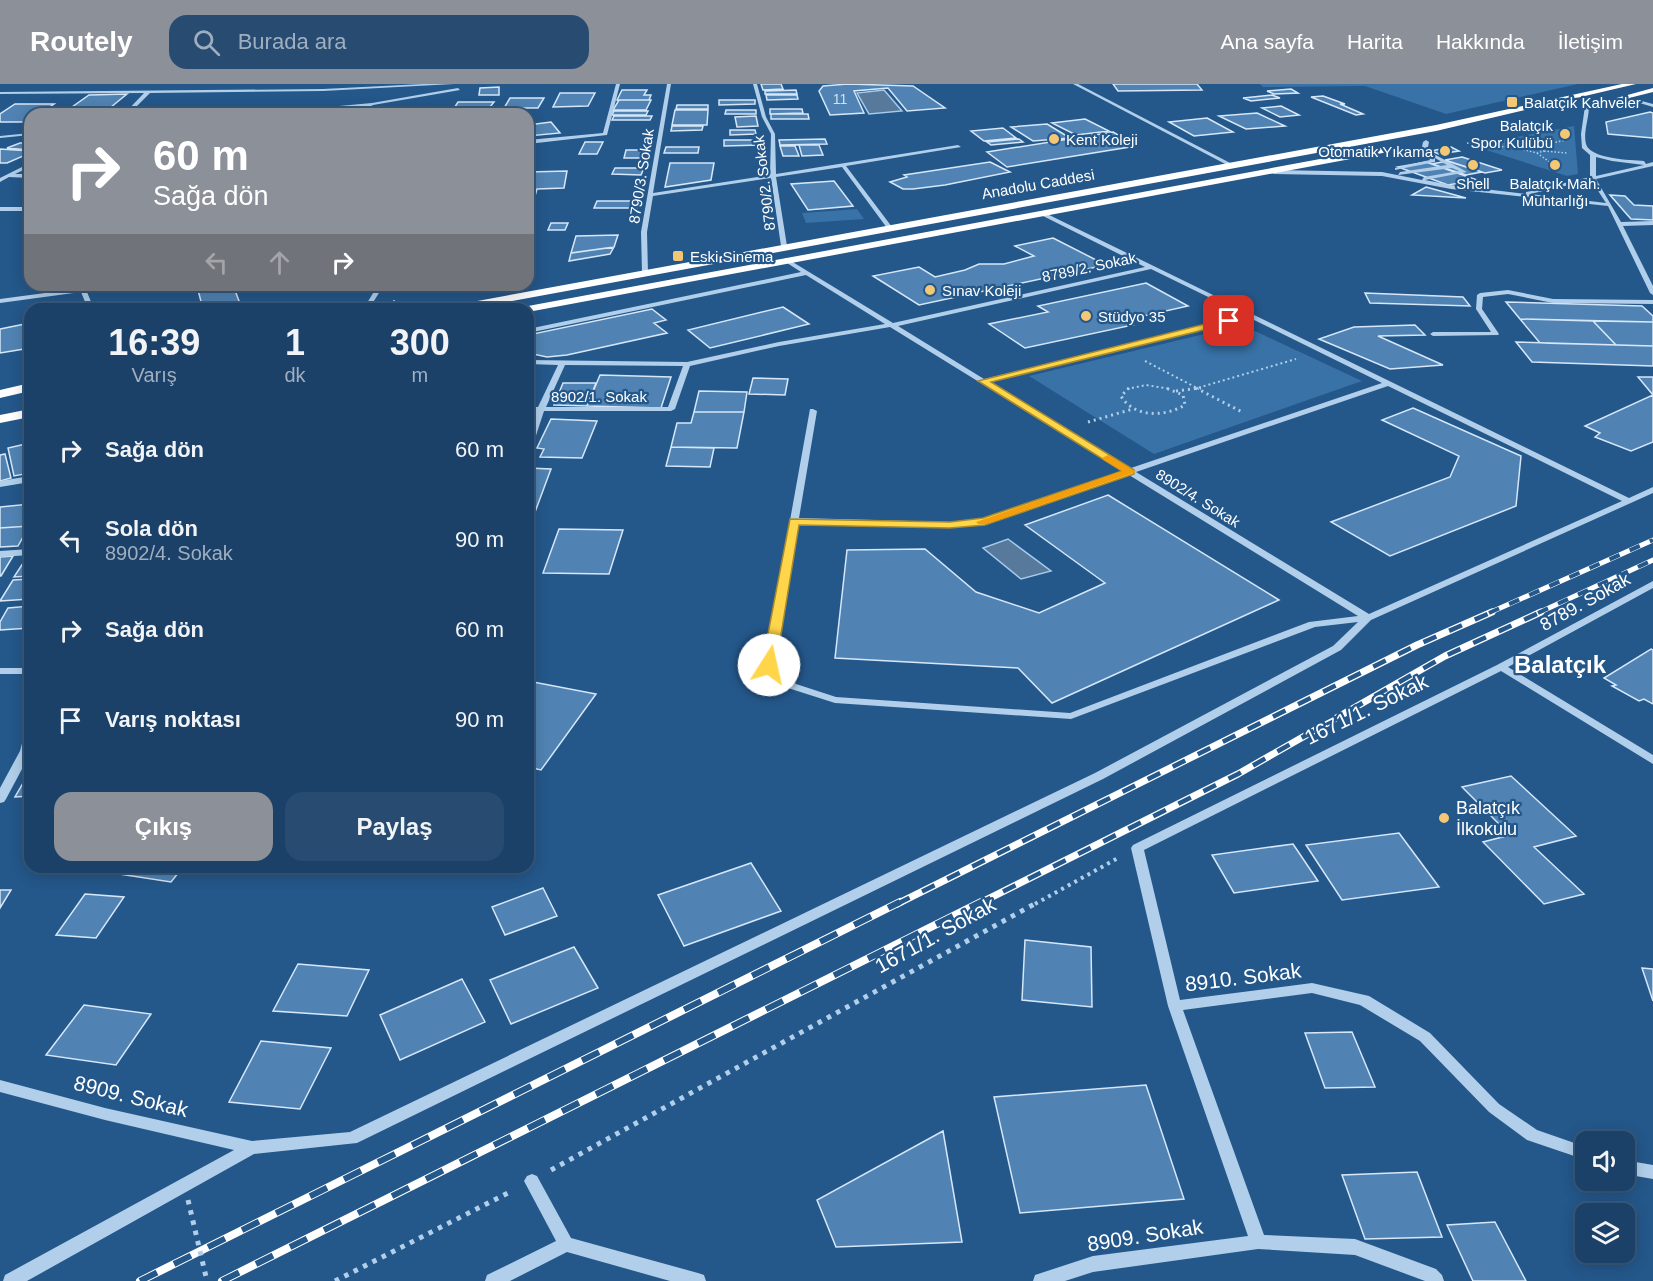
<!DOCTYPE html>
<html lang="tr">
<head>
<meta charset="utf-8">
<style>
  body { margin:0; font-family:Helvetica,sans-serif; background:#284c71; color:#f1f3f6; height:100vh; display:flex; flex-direction:column; font-size:22px; white-space:nowrap }
  * { box-sizing:border-box; margin:0 }
  p { font-size:20px; color:#a0afc0 }
  .icon { flex:none; width:33px; height:33px; fill:none; stroke:currentColor; stroke-width:2; stroke-linecap:round; stroke-linejoin:round }
  .map { position:relative; flex:1; overflow:hidden }
  .side { position:absolute; left:24px; top:219px; width:510px; height:570px; display:flex; flex-direction:column; background:#1b4168; border-radius:18px; box-shadow:0 3px 15px #0003,0 0 0 2px #395a7c }
  .side>* { flex:none }
  .guide { position:absolute; left:24px; top:24px; width:510px; height:183px; border-radius:18px; box-shadow:0 3px 15px #0003,0 0 0 2px #395a7c; background:#8c9099; color:#fff; overflow:hidden }
  .fabs { position:absolute; left:1575px; top:1047px; display:grid; gap:12px }
  .fabs a { display:grid; place-items:center; width:60px; height:60px; border-radius:12px; background:#1b4168; box-shadow:0 3px 15px #0003,0 0 0 2px #395a7c; font-size:30px }
  .pin { position:absolute; display:grid; place-items:center; width:51px; height:51px; color:#fff; margin:-26px; border-radius:12px; box-shadow:0 3px 9px #0006 }
  .me { position:absolute; width:66px; margin:-33px; rotate:10deg; stroke-linejoin:round; filter:drop-shadow(0 0 4px #0008) }
  .turn { display:flex; align-items:center; gap:21px; height:126px; padding:0 30px; font-size:27px }
  .turn .icon { width:78px; height:78px; stroke-width:2.5 }
  .turn b { display:block; font-size:42px; line-height:51px }
  .lanes { display:flex; align-items:center; height:57px; padding:0 30px; background:#0003; justify-content:center; gap:30px; direction:ltr }
  .lanes .off { opacity:.35 }
  .eta { display:flex; justify-content:space-evenly; align-items:center; height:102px; text-align:center }
  .eta b { font-size:36px; font-weight:700; line-height:42px }
  .action { display:flex; gap:12px; margin-top:auto; padding:12px 30px }
  .action a { flex:1; height:69px; border-radius:18px; background:#8c9099; color:#fff; font-size:24px; font-weight:700; line-height:69px; text-align:center }
  .action a+a { background:#284c71; color:#f1f3f6 }
  ul { padding:0; list-style:none }
  li { display:flex; align-items:center; gap:18px; height:90px; padding:0 30px }
  li div { flex:1 }
  li b { display:block; font-size:22px }
  li em { font-style:normal }
  header { display:flex; align-items:center; gap:36px; box-sizing:border-box; height:84px; padding:0 30px; background:#8c9099; color:#fff }
  header strong { font-size:28px }
  nav { display:flex; gap:33px; margin-inline-start:auto; font-size:21px }
  .search { width:420px; height:54px; background:#284c71; display:flex; align-items:center; gap:15px; box-sizing:border-box; padding:0 21px; border-radius:18px; color:#a0afc0; font-size:22px }
  .map>svg:first-child { display:block }
</style>
</head>
<body>
<header>
<strong>Routely</strong>
<div class="search"><svg class="icon" aria-label="search" viewBox="0 0 24 24"><circle cx="10" cy="10" r="6"/><path d="M15 15l6 6"/></svg>Burada ara</div>
<nav><a>Ana sayfa</a><a>Harita</a><a>Hakkında</a><a>İletişim</a></nav>
</header>
<div class="map">
<svg width="1653" height="1197" viewBox="0 0 1653 1197">
  <rect width="100%" height="100%" fill="#24578a"/>
  <path fill="#3872a7" d="M1260 0H1578L1446 30 1365 2 1263 3Z
    M1574 42 1578 90 1567 92 1483 65 1480 60Z
    M857 125 864 135 806 139 802 129Z
    M1242 241 1362 297 1154 370 1029 292Z"/>
  <path fill="#56799c" stroke="#a5caeb" stroke-width="1.5" d="M884 6 902 27 869 30 857 9Z
    M1008 455 1051 487 1021 495 983 464Z"/>
  <path fill="#5083b3" stroke="#d5e7f8" stroke-width="1.5" d="M761 0H781L783 5 763 6Z
    M848 0 913 2 945 24 907 27 888 4 854 7 864 29 830 31 819 7 823 2Z
    M1113 0H1197L1202 6 1118 7Z
    M499 3V11H479L480 4Z
    M1291 5 1298 9 1274 10 1267 7Z
    M622 6H647L644 11H651L649 16H617Z
    M796 6 797 10H765V7Z
    M560 9H595L588 22 553 23Z
    M127 10 105 28H65L89 11Z
    M766 11H797L798 15 767 16Z
    M1272 11 1280 14 1251 17 1243 14Z
    M1323 12 1345 20H1340L1363 30 1356 31 1311 13Z
    M510 14H544L538 24H504Z
    M619 16H651L646 26H613Z
    M719 16H755V20L719 21Z
    M458 18H494L486 28 451 29Z
    M15 20H54L39 30H30L28 38H0V30Z
    M677 21H708V25H676Z
    M1281 22 1299 31 1280 33 1262 24Z
    M770 25H802L803 29 770 30Z
    M675 26H708L707 41H672Z
    M726 26H756V30H725Z
    M614 27H648L646 31H612Z
    M1650 28 1653 29V54L1608 50 1606 38Z
    M1257 29 1285 42 1246 45 1219 32Z
    M771 30H808L809 35H771Z
    M614 32H652L650 36H612Z
    M756 32 758 42 737 43 735 33Z
    M1207 34 1233 48 1194 52 1169 38Z
    M1085 35 1109 47 1076 51 1052 39Z
    M551 38 560 49 528 52V41Z
    M1047 40 1070 54 1033 57 1011 43Z
    M672 42H703L702 46 671 47Z
    M1003 44 1016 54 984 57 971 47Z
    M730 46H755L756 50 730 51Z
    M1113 48 1136 62 1007 83 987 68Z
    M825 55 827 60 780 61 779 56Z
    M1019 55 1023 58 991 61 987 58Z
    M724 56H761V61L724 62Z
    M585 58H603L597 70H579Z
    M20 59H30V66L7 64Z
    M799 61H819L823 71 802 72Z
    M780 62H795L799 72H783Z
    M666 63H699L698 69H664Z
    M1451 63 1459 67 1439 70 1431 67Z
    M0 65 30 67V69L7 79H0Z
    M626 66H643L641 74H624Z
    M1462 73 1502 86 1485 89 1445 76Z
    M1447 77 1482 88 1466 91 1432 80Z
    M990 78 1010 88 945 101 913 105H903L890 98 907 93 904 91Z
    M1426 78 1477 96 1448 101 1398 83Z
    M670 79H714L711 96 665 103Z
    M615 84H644L641 91 612 90Z
    M567 87 564 104 537 105 535 112H528V88Z
    M834 97 853 122 808 126 791 100Z
    M1426 103 1466 114 1412 111Z
    M1610 111 1625 112 1634 121 1653 122V136L1631 135Z
    M597 117H640L637 124H594Z
    M551 139H568L565 146H548Z
    M618 151 614 163 571 169 576 152Z
    M1053 154 1106 181 919 221 873 192 919 183 935 193 965 186 979 180H1004L1034 172 1015 162Z
    M614 163 610 170 569 177 571 169Z
    M1146 199 1188 222 1125 236 1133 241 1025 264 989 240 1048 228 1038 222Z
    M233 201 242 225H203L198 206Z
    M1365 209 1463 213 1470 222 1370 219Z
    M1506 218 1642 222 1653 232V238L1520 235Z
    M783 223 809 240 710 264 688 246Z
    M652 225 666 236 654 239 667 249 567 271 547 273 528 269V251Z
    M1520 235 1593 237 1616 261 1540 259Z
    M1593 237 1653 238V262L1616 261Z
    M30 239V264L0 269V245Z
    M1415 241 1425 251 1378 252 1443 281 1390 285 1319 255 1354 243Z
    M1516 258 1653 262V282L1532 278Z
    M600 291 671 293 661 324 587 322Z
    M1638 293H1653V358L1631 367 1595 353 1600 349 1585 342 1653 311Z
    M753 294 788 295 785 311 749 310Z
    M563 299H596L587 322 554 321Z
    M699 307 747 308 744 328H694Z
    M1413 324 1521 372 1516 422 1390 472 1331 438 1450 393 1459 372 1382 336Z
    M694 328H744L737 364 671 363 677 339H691Z
    M551 335 597 337 582 374 540 373 544 365 537 364Z
    M30 359V389L14 392 8 364Z
    M671 363 714 364 710 383 666 382Z
    M5 370 11 394 0 397V371Z
    M528 384 551 385 528 447Z
    M1108 411 1279 516 1052 619 1018 584 835 574 847 466 925 465 976 508 1039 529 1105 499 1025 441Z
    M30 420 29 442 0 444V423Z
    M29 442 18 462 0 463V444Z
    M559 445 623 446 609 490 543 489Z
    M13 472 1 492H0V473Z
    M27 473H30V492L14 493Z
    M30 495V515L0 517 13 496Z
    M30 522V544L0 546V538L8 524Z
    M1651 565 1653 566V620L1644 615 1639 617 1612 602 1616 601 1604 594Z
    M528 597 596 610 541 686 528 683Z
    M30 687V712L15 713Z
    M1511 692 1576 752 1534 763 1584 810 1544 820 1483 758 1510 751 1462 703Z
    M1399 749 1439 803 1342 816 1306 761Z
    M1293 760 1318 797 1234 809 1212 771Z
    M751 779 781 827 684 862 658 811Z
    M125 783H183L171 798 119 790Z
    M543 804 557 832 505 851 492 823Z
    M0 806H11L0 824Z
    M85 810 124 813 96 854 56 851Z
    M1025 856 1091 863 1092 923 1022 916Z
    M574 863 598 904 511 940 490 896Z
    M298 880 369 886 347 932 273 927Z
    M1642 884 1653 885V917Z
    M462 895 485 938 400 976 380 931Z
    M84 921 151 930 116 981 46 971Z
    M1352 948 1375 1003 1325 1004 1305 949Z
    M261 957 331 964 300 1025 229 1018Z
    M1146 1001 1184 1115 1020 1129 994 1013Z
    M943 1047 962 1158 836 1163 817 1116Z
    M1417 1088 1442 1153 1365 1155 1342 1091Z
    M1495 1138 1526 1197H1473L1447 1141Z"/>
  <g fill="none" stroke-linecap="round" stroke-linejoin="round">
    <path stroke="#b1cfea" stroke-width="1.5" stroke-dasharray="1.5 2" stroke-linecap="butt" d="M1467 59 1517 64
      M1530 62 1544 67 1537 69 1517 64Z
      M1535 63 1566 56
      M1544 67 1567 69
      M1537 69 1551 79"/>
    <path stroke="#b1cfea" stroke-width="2" stroke-dasharray="2 3" stroke-linecap="butt" d="M393 217 416 221
      M390 225 413 221
      M1145 277 1199 305
      M1127 305 1146 301 1171 305
      M1194 305 1296 275"/>
    <path stroke="#b1cfea" stroke-width="3" stroke-dasharray="2 4" stroke-linecap="butt" d="M1129 304 1121 312C1134 334 1165 333 1185 321L1183 311 1166 304
      M1196 304 1242 328
      M1176 307 1201 304
      M1088 338 1133 325"/>
    <path stroke="#b1cfea" stroke-width="4" stroke-dasharray="3 4.5" stroke-linecap="butt" d="M1035 820 1118 774"/>
    <path stroke="#b1cfea" stroke-width="5" stroke-dasharray="4.5 6" stroke-linecap="butt" d="M551 1086 1038 818
      M335 1197 510 1108"/>
    <path fill="#b1cfea" fill-rule="evenodd" d="M423 0H454L323 7 150 9 129 30H124L144 9 0 10V8L323 5Z
      M616 0H620L607 51 528 60V56L603 49Z
      M667 0H671L653 109 770 91 771 50 762 33 753 0H757L766 33 775 50 776 90 958 61 961 63 846 82 892 143 889 145 887 144 842 83 776 93 787 162 784 164 781 162 771 94 653 112 647 148 648 189 645 191 642 189 641 148Z
      M1073 0H1078L1236 82 1231 83Z
      M458 4 460 6 373 21 357 30H352L365 22 271 30H252L372 19Z
      M1623 12 1653 20V23L1623 14Z
      M1587 21 1589 22C1589 34 1583 49 1586 60 1590 75 1631 76 1644 77L1646 80 1653 78V82L1596 95 1621 138 1653 137V141L1623 142 1653 202V211L1650 209 1608 122 1451 105 1382 92 1274 90 1271 88 1274 86 1382 88 1422 96 1424 93 1459 87 1452 84 1398 91 1400 88 1447 81 1435 74V78L1395 86V84L1430 76 1422 63 1423 58 1426 56 1429 58 1428 63 1432 69 1467 88 1425 96 1451 101 1526 110V108L1590 93V71L1582 64 1581 50 1585 22ZM1596 73 1612 77 1644 81 1596 92ZM1591 96 1606 119 1530 110Z
      M30 49V51L0 54V52Z
      M30 79V83L15 90H30V94L9 93 0 98V94Z
      M0 123H30V127H0Z
      M1043 128 1629 414 1653 403V409L1371 536 1341 566 1103 695 357 1059 254 1070 27 1197H3L5 1191 234 1066 105 1036 0 1008V996L105 1024 252 1057 350 1048 1095 689 1333 562 1358 538 1315 543 1071 635 835 619 788 604 764 581 810 325H813L817 327 799 434 950 438 984 434 1123 387 890 243 779 262 690 282 675 325 671 327H544L532 364 528 366V352L536 327H528V323H538L558 281 528 280V276L687 278 779 258 885 240 806 191 528 249V245L801 188 784 177 783 176 786 174 893 239 1145 183 1041 131V129ZM1151 185 1245 231 984 295 898 242ZM1250 234 1382 299 1131 384 989 298ZM565 281 683 282 668 323H546ZM1388 302 1622 417 1369 530 1136 388ZM1129 391 1358 532 1309 538 1070 629 836 613 796 600 774 580 798 440 950 444 985 440Z
      M126 201H157L154 203 87 208 94 225H88L81 208 0 219V215L83 204Z
      M378 201H384L372 220H368L367 219Z
      M1508 206 1553 215 1653 216V220L1553 219 1508 210 1483 213 1482 225 1499 250 1498 251 1433 252 1430 250 1433 248H1491L1476 225 1477 211 1480 209Z
      M30 392V398L0 403V397Z
      M30 465V471L0 473V467Z
      M1653 497V504L1508 583 1653 671V680L1501 587 1144 766 1180 916 1312 899 1369 912 1430 949 1499 1020 1537 1046 1586 1063V1076L1527 1056 1489 1028 1420 957 1360 921 1312 909 1183 926 1264 1151 1355 1155 1436 1185 1442 1191 1444 1197H1425L1355 1171 1258 1165 1093 1188 1065 1197H1033L1035 1191 1093 1172 1248 1152 1168 922 1131 764 1133 761 1497 581Z
      M0 584H30V590H0Z
      M30 649V670L6 715 4 718 0 719V704L20 667 24 652Z
      M1624 1076 1653 1081V1095L1624 1090Z
      M532 1090 537 1092 571 1154 698 1189 704 1191 706 1197H670L567 1168 510 1197H485L487 1191 556 1157 524 1097 527 1092Z"/>
    <path fill="#fff" fill-rule="evenodd" d="M1622 0H1636L1436 47 469 225H444L450 222 1436 41Z
      M1653 4V8L1617 17 1613 15Z
      M1385 63 1388 64V68L528 228V225H522L528 222Z
      M30 299V307L0 314V306Z
      M30 325V333L0 339V331Z"/>
    <defs>
      <path id="rail-far2" d="M1489 529 1653 456
        M1538 529 1653 476"/>
      <path id="rail-far1" d="M897 820 1417 561 1492 528
        M978 820 1238 690 1445 572 1541 528"/>
      <path id="rail" d="M140 1197 900 818
        M222 1197 981 818"/>
    </defs>
    <use href="#rail-far2" stroke="#fff" stroke-width="5"/>
    <use href="#rail-far1" stroke="#fff" stroke-width="7"/>
    <use href="#rail" stroke="#fff" stroke-width="8"/>
    <use href="#rail-far2" stroke="#24578a" stroke-width="4" stroke-dasharray="11" stroke-linecap="butt"/>
    <use href="#rail-far1" stroke="#24578a" stroke-width="4.5" stroke-dasharray="14" stroke-linecap="butt"/>
    <use href="#rail" stroke="#24578a" stroke-width="6" stroke-dasharray="19" stroke-linecap="butt"/>
    <path stroke="#b1cfea" stroke-width="5" stroke-dasharray="4.5 6" stroke-linecap="butt" d="M188 1116 207 1197"/>
  </g>
  <path fill="#ffd54a" stroke="#a68a30" stroke-width="1.5" d="M1229 234 1233 237 1232 239 991 298 1134 386V390L985 441 950 444 799 441 776 581 774 584H764L762 581 790 435 950 438 983 434 1122 387 978 297Z"/>
  <path fill="#f59e0b" d="M1108 371 1136 388 986 440H978L976 438 1122 387 1104 376 1102 374Z"/>
  <g fill="#f4c774" stroke="#24578a" stroke-width="2">
    <rect x="1506" y="12" width="12" height="12" rx="3"/>
    <circle cx="1565" cy="50" r="6"/>
    <circle cx="1054" cy="55" r="6"/>
    <circle cx="1445" cy="67" r="6"/>
    <circle cx="1473" cy="81" r="6"/>
    <circle cx="1555" cy="81" r="6"/>
    <rect x="672" y="166" width="12" height="12" rx="3"/>
    <circle cx="930" cy="206" r="6"/>
    <circle cx="1086" cy="232" r="6"/>
    <circle cx="1444" cy="734" r="6"/>
  </g>
  <g text-anchor="middle" dominant-baseline="central" stroke-width="4.5" stroke-linejoin="round" paint-order="stroke">
    <g font-size="14" fill="#d3e0ec">
      <text x="840" y="15">11</text>
    </g>
    <g font-size="15" fill="#fff" stroke="#24578a" text-anchor="start">
      <text x="1524" y="18">Balatçık Kahveler</text>
      <text x="1553" y="41" text-anchor="end">Balatçık<tspan x="1553" dy="17">Spor Kulübü</tspan></text>
      <text x="1066" y="55">Kent Koleji</text>
      <text x="1433" y="67" text-anchor="end">Otomatik Yıkama</text>
      <text x="1473" y="99" text-anchor="middle">Shell</text>
      <text x="1555" y="99" text-anchor="middle">Balatçık Mah.<tspan x="1555" dy="17">Muhtarlığı</tspan></text>
      <text x="690" y="172">Eski Sinema</text>
      <text x="942" y="206">Sınav Koleji</text>
      <text x="1098" y="232">Stüdyo 35</text>
    </g>
    <g font-size="15" fill="#fff" stroke="#24578a">
      <text transform="translate(641 92) rotate(-81)">8790/3. Sokak</text>
      <text transform="translate(764 99) rotate(-97)">8790/2. Sokak</text>
      <text transform="translate(1038 100) rotate(-10)">Anadolu Caddesi</text>
      <text transform="translate(1089 183) rotate(-12)">8789/2. Sokak</text>
      <text x="599" y="312">8902/1. Sokak</text>
      <text transform="translate(1198 414) rotate(32)">8902/4. Sokak</text>
    </g>
    <g font-size="18" fill="#fff" stroke="#24578a">
      <text transform="translate(1585 518) rotate(-29)">8789. Sokak</text>
    </g>
    <g font-size="18" fill="#fff" stroke="#24578a" text-anchor="start">
      <text x="1456" y="724">Balatçık<tspan x="1456" dy="21">İlkokulu</tspan></text>
    </g>
    <g font-size="21" fill="#fff" stroke="#24578a">
      <text transform="translate(1366 625) rotate(-26)">1671/1. Sokak</text>
      <text transform="translate(935 851) rotate(-29)">1671/1. Sokak</text>
      <text transform="translate(1243 893) rotate(-7)">8910. Sokak</text>
      <text transform="translate(131 1012) rotate(14)">8909. Sokak</text>
      <text transform="translate(1145 1151) rotate(-9)">8909. Sokak</text>
    </g>
    <g font-size="24" font-weight="bold" fill="#fff" stroke="#24578a">
      <text x="1560" y="580">Balatçık</text>
    </g>
  </g>
</svg>
<div class="fabs">
<a><svg class="icon" aria-label="sound" viewBox="0 0 24 24"><path d="M4 9h4l5-4v14l-5-4H4zM17 9q2 3 0 6"/></svg></a>
<a><svg class="icon" aria-label="layers" viewBox="0 0 24 24"><path d="M12 4l9 5-9 5-9-5zM3 14l9 5 9-5"/></svg></a>
</div>
<div class="pin" style="left:1229px;top:237px;background:#d93025"><svg class="icon" aria-label="arrive" viewBox="0 0 24 24"><path d="M6 21V4h12l-3 4 3 4H6"/></svg></div>
<svg class="me" style="left:769px;top:581px" viewBox="-20 -20 40 40"><circle r="19" fill="#fff"/><path d="M0-13L10 11 0 6-10 11z" fill="#ffd54a"/></svg>
<div class="guide">
<div class="turn"><svg class="icon" aria-label="right" viewBox="0 0 24 24"><path d="M7 20v-9h11M14 6l5 5-5 5"/></svg><div><b>60 m</b>Sağa dön</div></div>
<div class="lanes"><svg class="icon off" aria-label="left" viewBox="0 0 24 24"><path d="M17 20v-9H6M10 6l-5 5 5 5"/></svg><svg class="icon off" aria-label="ahead" viewBox="0 0 24 24"><path d="M12 20V5M6 11l6-6 6 6"/></svg><svg class="icon" aria-label="right" viewBox="0 0 24 24"><path d="M7 20v-9h11M14 6l5 5-5 5"/></svg></div>
</div>
<section class="side">
<div class="eta">
<div><b>16:39</b><p>Varış</p></div>
<div><b>1</b><p>dk</p></div>
<div><b>300</b><p>m</p></div>
</div>
<ul>
<li><svg class="icon" aria-label="right" viewBox="0 0 24 24"><path d="M7 20v-9h11M14 6l5 5-5 5"/></svg><div><b>Sağa dön</b></div><em>60 m</em></li>
<li><svg class="icon" aria-label="left" viewBox="0 0 24 24"><path d="M17 20v-9H6M10 6l-5 5 5 5"/></svg><div><b>Sola dön</b><p>8902/4. Sokak</p></div><em>90 m</em></li>
<li><svg class="icon" aria-label="right" viewBox="0 0 24 24"><path d="M7 20v-9h11M14 6l5 5-5 5"/></svg><div><b>Sağa dön</b></div><em>60 m</em></li>
<li><svg class="icon" aria-label="arrive" viewBox="0 0 24 24"><path d="M6 21V4h12l-3 4 3 4H6"/></svg><div><b>Varış noktası</b></div><em>90 m</em></li>
</ul>
<div class="action"><a>Çıkış</a><a>Paylaş</a></div>
</section>
</div>
</body>
</html>
